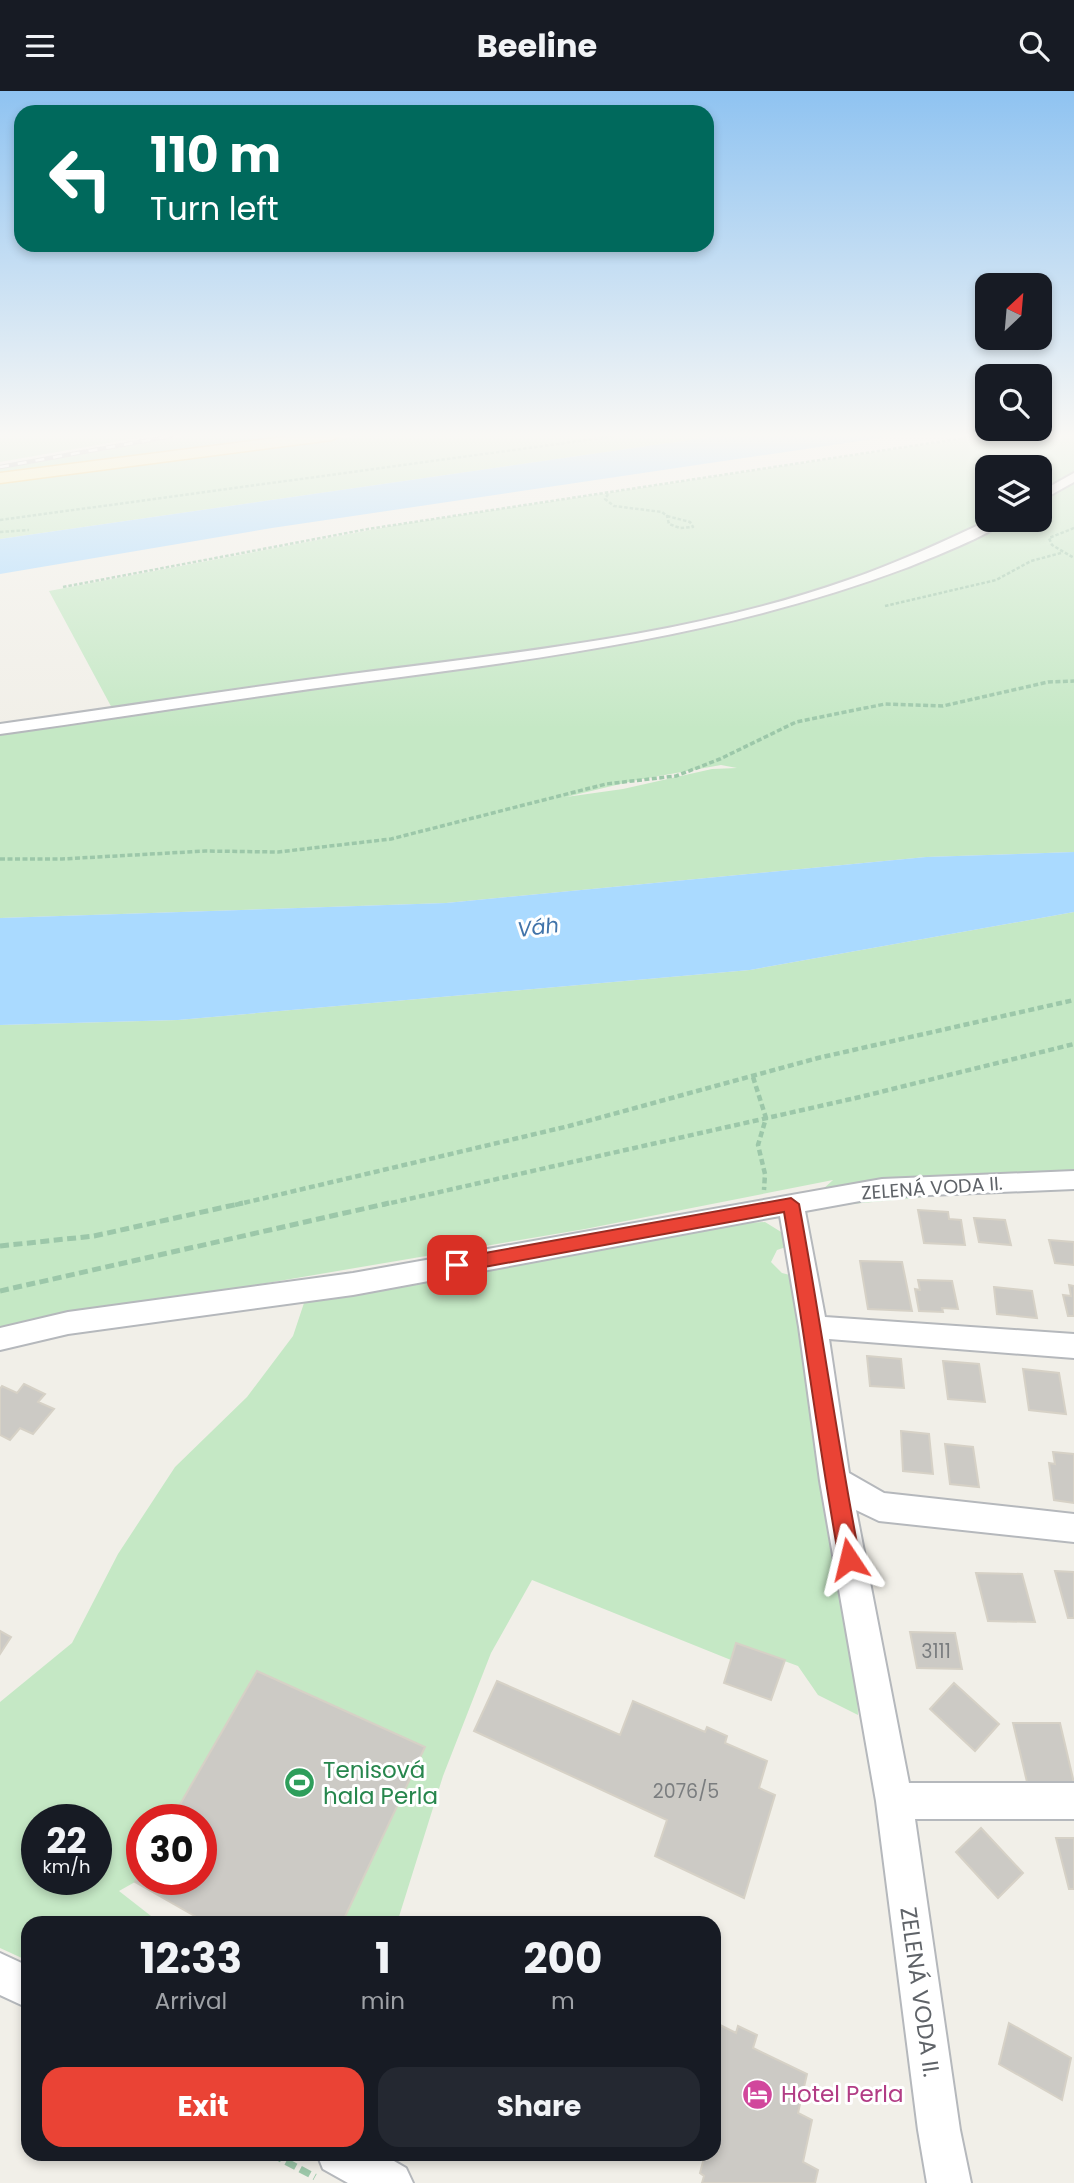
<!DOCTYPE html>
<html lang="en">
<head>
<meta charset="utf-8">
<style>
  body { margin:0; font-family:Poppins,sans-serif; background:#242831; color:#f1f3f6; height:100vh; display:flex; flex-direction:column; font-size:26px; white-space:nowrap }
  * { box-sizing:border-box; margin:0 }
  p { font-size:23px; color:#9ea1a6 }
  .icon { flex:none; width:38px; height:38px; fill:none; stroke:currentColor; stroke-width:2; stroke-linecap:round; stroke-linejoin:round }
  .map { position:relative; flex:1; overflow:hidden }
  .details { position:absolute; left:21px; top:1825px; width:700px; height:245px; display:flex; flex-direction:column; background:#171b24; border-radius:21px; box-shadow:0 4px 10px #0003 }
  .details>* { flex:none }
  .hud { position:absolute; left:14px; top:14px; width:700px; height:147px; border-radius:21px; box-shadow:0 4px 10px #0003; background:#00695c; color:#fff; overflow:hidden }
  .needle { width:46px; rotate:26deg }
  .tools { position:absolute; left:975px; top:182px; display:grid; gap:14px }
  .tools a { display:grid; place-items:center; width:77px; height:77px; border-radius:14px; background:#171b24; box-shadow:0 4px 10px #0003; font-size:35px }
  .speed { position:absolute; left:21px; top:1713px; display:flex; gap:14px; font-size:35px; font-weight:700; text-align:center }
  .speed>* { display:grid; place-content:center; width:91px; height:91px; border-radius:50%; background:#171b24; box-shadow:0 4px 10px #0003; line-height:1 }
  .speed small { font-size:18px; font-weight:400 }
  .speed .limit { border:10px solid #d22; background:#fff; color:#111 }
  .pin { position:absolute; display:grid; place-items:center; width:60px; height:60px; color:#fff; margin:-30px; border-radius:14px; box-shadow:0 4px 10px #0006 }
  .me { position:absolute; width:77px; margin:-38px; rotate:350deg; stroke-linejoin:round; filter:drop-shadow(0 0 5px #0008) }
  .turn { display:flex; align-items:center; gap:24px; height:147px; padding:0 21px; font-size:32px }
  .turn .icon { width:91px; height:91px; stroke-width:2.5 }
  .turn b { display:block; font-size:49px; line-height:60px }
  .eta { display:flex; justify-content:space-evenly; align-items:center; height:119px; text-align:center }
  .eta b { font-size:42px; font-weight:700; line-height:49px }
  .action { display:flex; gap:14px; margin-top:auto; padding:14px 21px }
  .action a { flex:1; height:80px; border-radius:21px; background:#ea4335; color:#fff; font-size:28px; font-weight:700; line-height:80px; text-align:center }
  .action a+a { background:#242831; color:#f1f3f6 }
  header { display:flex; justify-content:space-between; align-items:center; height:91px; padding:0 21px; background:#171b24; font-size:32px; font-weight:700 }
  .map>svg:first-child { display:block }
</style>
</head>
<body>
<header><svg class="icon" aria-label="menu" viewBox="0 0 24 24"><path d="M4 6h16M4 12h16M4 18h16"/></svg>Beeline<svg class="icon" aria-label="search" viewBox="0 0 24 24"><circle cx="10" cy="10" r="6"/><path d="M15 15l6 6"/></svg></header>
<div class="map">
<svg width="1074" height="2092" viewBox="0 0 1074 2092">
  <rect width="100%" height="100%" fill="#f1efe8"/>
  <path fill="#c5e8c5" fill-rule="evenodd" d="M0 345H148L0 371Z
    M183 345H310L0 383V378Z
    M354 345H717L0 448V389L131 371Z
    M983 345H1074V761L926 766 446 812 0 827V635L113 619 49 500 397 434ZM987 376H1040V429H987ZM721 674 737 677 712 678 623 698 566 706 637 689Z
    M1074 821V1097L1007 1098 801 1118 833 1089 585 1138 149 1212 0 1242V934L178 929 750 879Z
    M765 1131 786 1144V1156L777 1159 771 1171 782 1182 794 1185 811 1335 835 1434 856 1570 858 1624 818 1604 798 1575 736 1552 731 1569 532 1489 491 1562 443 1685 397 1832H342L425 1656 257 1580 171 1729H142V1779L135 1791 119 1800 160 1832H28V1860L24 1868 0 1857V1611L72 1552 118 1463 175 1376 247 1306 293 1245 304 1212 303 1205 713 1134ZM37 1729H96V1788H37Z"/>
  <path fill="#aadaff" d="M717 345H893L272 437 0 483V448Z
    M1074 761V821L750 879 178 929 0 934V827L446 812 926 766Z"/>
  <path fill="#cccac5" stroke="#d6d1c6" stroke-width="2" d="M918 1119 948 1121 949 1128 961 1129 965 1154 924 1152Z
    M974 1127 1005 1129 1011 1154 979 1151Z
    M1049 1149 1074 1151V1174L1055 1172Z
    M860 1170 902 1171 912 1220 868 1218Z
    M918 1189 952 1190 958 1218 942 1217 943 1221 919 1220 915 1198 920 1199Z
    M1069 1194 1074 1195V1225H1068L1063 1204 1071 1205Z
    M994 1196 1032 1200 1037 1227 997 1223Z
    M867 1265 901 1268 904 1297 870 1295Z
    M943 1270 979 1273 985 1311 948 1308Z
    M1023 1278 1059 1282 1066 1323 1029 1319Z
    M24 1293 45 1303 38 1311 54 1318 33 1343 20 1337 10 1349 0 1344V1298L2 1295 17 1302Z
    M901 1340 929 1343 933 1383 903 1380Z
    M945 1353 973 1356 979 1396 950 1393Z
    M1053 1361 1074 1363V1412L1054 1409 1049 1372 1055 1373Z
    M1055 1480 1074 1481V1527H1068Z
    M976 1482 1022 1483 1035 1531 988 1530Z
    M0 1540 11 1546 0 1563Z
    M910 1541 955 1542 962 1578 917 1577Z
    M736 1552 785 1569 771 1609 724 1592Z
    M257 1580 425 1656 342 1832H207L135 1791 142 1779V1788H201V1729H171Z
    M497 1590 620 1644 633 1610 705 1641 707 1636 727 1645 725 1652 767 1670 759 1697 775 1704 744 1807 655 1765 667 1729 474 1640Z
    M954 1592 999 1633 975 1660 930 1618Z
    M1013 1632H1060L1074 1692 1027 1691Z
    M981 1737 1023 1782 998 1807 956 1761Z
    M1056 1747H1074V1798H1069Z
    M714 1931 736 1942 738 1935 757 1944 753 1957 807 1983 798 2022 812 2029 803 2071 818 2079 815 2092H702L704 2085 700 2082 705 2063H714Z
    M1009 1932 1071 1967 1062 2009 999 1973Z"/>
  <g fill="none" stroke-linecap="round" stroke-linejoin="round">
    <defs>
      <path id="minor" d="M1074 382V391L1040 410V401Z
        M989 429H1006C991 444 928 468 906 477 731 543 546 567 362 591 241 607 121 626 0 643V633C117 617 234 598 351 583 517 561 689 545 848 489 897 472 943 451 989 429Z
        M1074 1080V1098L882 1106 805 1120 825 1226 1074 1243V1267L829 1248 849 1382 884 1402 1074 1423V1451L879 1430 856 1419 909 1692H1074V1728H915L960 2039 971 2092H927L918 2039 876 1710 820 1390 799 1236 780 1125 353 1204 68 1243 0 1259V1237L68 1221 353 1182 882 1088Z
        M0 1862 28 1875V1917L0 1904Z
        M317 2063H382L406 2077 413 2092H348L323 2078Z"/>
      <path id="major" d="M292 345H339L332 349 0 392V382Z"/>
    </defs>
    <use href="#minor" stroke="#b5b8bc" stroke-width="4"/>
    <use href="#major" stroke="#f2c960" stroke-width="3"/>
    <path stroke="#9cc7a9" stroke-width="2.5" stroke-dasharray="3.5 2" stroke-linecap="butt" d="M608 403 605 408 614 415 662 421 667 425
      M667 425 690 431 693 436 680 437 669 433Z
      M0 429 616 345
      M1074 437 1049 447 1052 454 1074 467
      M0 441 29 439
      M63 496 368 438 977 345
      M885 515 996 489 1031 470 1061 462"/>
    <path stroke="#9cc7a9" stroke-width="3.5" stroke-dasharray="5 2.5" stroke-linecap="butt" d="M0 768H62L205 760 278 761 391 748 606 693 676 685 720 668 796 631 885 613 943 615 1048 591 1074 590"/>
    <path stroke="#9cc7a9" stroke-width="4.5" stroke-dasharray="6 3.5" stroke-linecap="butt" d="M753 986 766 1027 758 1054 765 1083 764 1099
      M235 1114 569 1035 818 967 1074 909
      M382 1114 860 1006 1074 953"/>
    <path stroke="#9cc7a9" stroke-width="5" stroke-dasharray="9 4.5" stroke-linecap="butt" d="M0 1155 94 1145 243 1112
      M0 1200 389 1112"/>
    <path stroke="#9cc7a9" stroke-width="7" stroke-dasharray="11 5" stroke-linecap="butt" d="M272 2063 315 2086"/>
    <use href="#minor" fill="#fff" fill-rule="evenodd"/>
    <use href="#major" fill="#fff2af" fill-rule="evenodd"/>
    <defs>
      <path id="rail" d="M0 376 172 345"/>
    </defs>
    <use href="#rail" stroke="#b6b7b8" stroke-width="4.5"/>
    <use href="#rail" stroke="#fff" stroke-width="2.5" stroke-dasharray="9" stroke-linecap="butt"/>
  </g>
  <linearGradient id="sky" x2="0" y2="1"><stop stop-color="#8fc3f1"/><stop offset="0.54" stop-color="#f9f8f5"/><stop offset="1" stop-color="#f9f8f5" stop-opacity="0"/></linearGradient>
  <rect width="1074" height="638" fill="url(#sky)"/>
  <path fill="#ea4335" stroke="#982c22" stroke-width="2" d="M791 1107 799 1113C821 1231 837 1350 860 1468L857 1474 849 1477 842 1474 839 1468C818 1352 804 1236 784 1121L457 1181 450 1179 448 1174 450 1169 457 1167Z"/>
  <defs>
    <symbol id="stadium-disc" viewBox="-11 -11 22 22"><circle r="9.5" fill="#2e9e5b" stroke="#fff"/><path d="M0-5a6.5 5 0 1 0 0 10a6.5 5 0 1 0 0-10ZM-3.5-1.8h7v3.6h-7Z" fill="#fff"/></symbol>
    <symbol id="hotel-disc" viewBox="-11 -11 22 22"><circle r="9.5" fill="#d1479c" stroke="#fff"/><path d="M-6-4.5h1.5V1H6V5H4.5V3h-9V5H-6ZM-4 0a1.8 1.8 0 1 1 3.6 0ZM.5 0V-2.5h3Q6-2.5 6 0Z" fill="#fff"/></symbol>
  </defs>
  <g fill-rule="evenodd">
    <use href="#stadium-disc" x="282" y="1674" width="35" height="35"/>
    <use href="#hotel-disc" x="740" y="1986" width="35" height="35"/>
  </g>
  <g text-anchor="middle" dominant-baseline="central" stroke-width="6" stroke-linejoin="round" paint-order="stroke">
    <g font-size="19" fill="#5f6368" stroke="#fff">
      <text transform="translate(932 1097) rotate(-4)">ZELENÁ VODA II.</text>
    </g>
    <g font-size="19" fill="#7a7d7f">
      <text x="936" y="1560">3111</text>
      <text x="686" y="1700">2076/5</text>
    </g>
    <g font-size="21" font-style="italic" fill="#4174aa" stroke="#fff">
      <text transform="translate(538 836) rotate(-7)">Váh</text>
    </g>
    <g font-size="23" fill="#27864d" stroke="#fff" text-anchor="start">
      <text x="323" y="1679">Tenisová<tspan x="323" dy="26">hala Perla</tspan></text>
    </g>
    <g font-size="23" fill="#5f6368" stroke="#fff">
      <text transform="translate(920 1901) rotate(82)">ZELENÁ VODA II.</text>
    </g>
    <g font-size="23" fill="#b23c85" stroke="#fff" text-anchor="start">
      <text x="781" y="2003">Hotel Perla</text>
    </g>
  </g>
</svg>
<div class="tools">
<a><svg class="needle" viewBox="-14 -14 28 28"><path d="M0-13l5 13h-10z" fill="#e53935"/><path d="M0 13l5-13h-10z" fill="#9ea1a6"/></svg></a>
<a><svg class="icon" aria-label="search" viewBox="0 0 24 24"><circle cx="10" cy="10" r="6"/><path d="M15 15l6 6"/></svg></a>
<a><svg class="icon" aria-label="layers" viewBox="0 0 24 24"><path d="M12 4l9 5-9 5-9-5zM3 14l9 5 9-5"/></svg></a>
</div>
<div class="speed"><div>22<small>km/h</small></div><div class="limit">30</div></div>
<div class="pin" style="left:457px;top:1174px;background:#d93025"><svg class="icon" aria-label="arrive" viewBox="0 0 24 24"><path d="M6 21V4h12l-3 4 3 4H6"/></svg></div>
<svg class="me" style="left:849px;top:1468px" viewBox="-20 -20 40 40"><path d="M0-17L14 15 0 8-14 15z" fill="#ea4335" stroke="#fff" stroke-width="4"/></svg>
<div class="hud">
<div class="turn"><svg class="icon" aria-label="left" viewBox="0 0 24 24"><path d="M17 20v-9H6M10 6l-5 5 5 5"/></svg><div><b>110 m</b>Turn left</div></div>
</div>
<section class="details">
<div class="eta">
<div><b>12:33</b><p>Arrival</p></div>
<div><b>1</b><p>min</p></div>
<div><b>200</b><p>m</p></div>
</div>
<div class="action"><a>Exit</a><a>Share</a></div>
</section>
</div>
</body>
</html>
